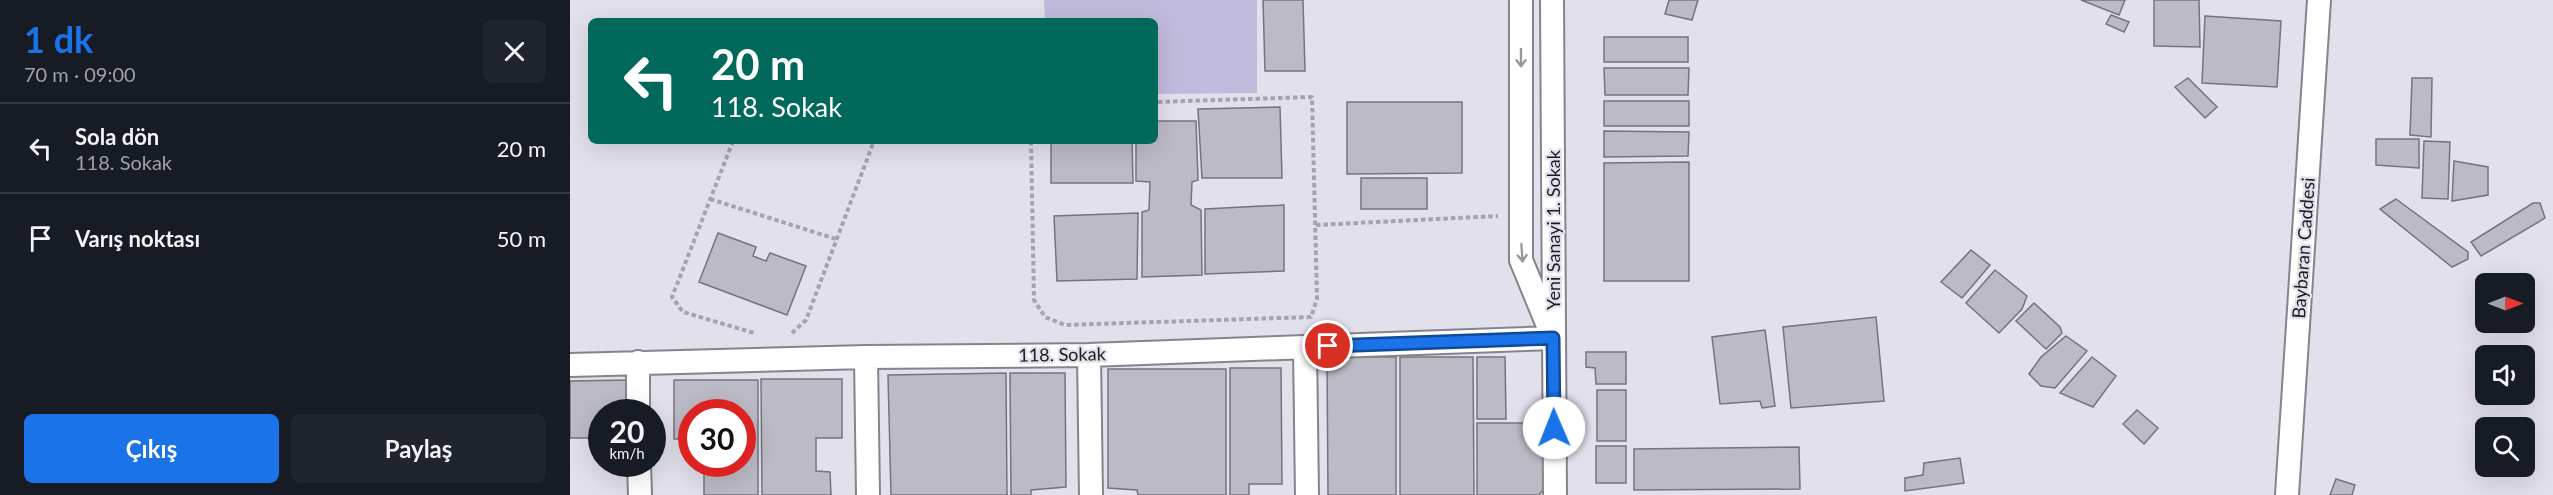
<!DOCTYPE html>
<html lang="tr">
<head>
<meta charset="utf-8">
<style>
  body { margin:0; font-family:Lato,sans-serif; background:#20242c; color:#f1f3f6; height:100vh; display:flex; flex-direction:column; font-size:22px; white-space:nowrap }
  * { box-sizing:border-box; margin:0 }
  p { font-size:20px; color:#9ea1a6 }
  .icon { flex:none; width:33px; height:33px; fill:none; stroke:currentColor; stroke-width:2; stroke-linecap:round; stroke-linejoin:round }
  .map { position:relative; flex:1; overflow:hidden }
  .side { display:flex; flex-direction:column; background:#171b24; width:570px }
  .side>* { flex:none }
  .top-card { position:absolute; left:18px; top:18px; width:570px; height:126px; border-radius:9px; box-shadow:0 6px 24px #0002; background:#00695c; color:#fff; overflow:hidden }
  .needle { width:39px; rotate:90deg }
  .tools { position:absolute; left:1905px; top:273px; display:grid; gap:12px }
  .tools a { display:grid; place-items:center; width:60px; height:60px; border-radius:9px; background:#171b24; box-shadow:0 6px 24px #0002; font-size:30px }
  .speed { position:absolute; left:18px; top:399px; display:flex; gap:12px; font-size:30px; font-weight:700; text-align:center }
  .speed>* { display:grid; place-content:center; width:78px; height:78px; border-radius:50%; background:#171b24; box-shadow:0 6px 24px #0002; line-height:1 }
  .speed small { font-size:15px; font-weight:400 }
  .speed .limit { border:9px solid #d22; background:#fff; color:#111 }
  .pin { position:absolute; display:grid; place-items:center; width:51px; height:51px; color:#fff; margin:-26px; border:3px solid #fff; border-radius:50%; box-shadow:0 2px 6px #0007 }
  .me { position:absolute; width:66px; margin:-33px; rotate:359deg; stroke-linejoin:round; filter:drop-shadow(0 0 4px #0008) }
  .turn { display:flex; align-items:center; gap:21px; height:126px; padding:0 24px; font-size:27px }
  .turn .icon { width:78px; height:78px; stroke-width:2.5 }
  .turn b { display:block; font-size:42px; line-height:51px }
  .round { display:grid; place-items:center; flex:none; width:63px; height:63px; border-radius:9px; background:#20242c }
  .head { display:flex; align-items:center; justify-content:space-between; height:102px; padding:0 24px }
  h1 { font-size:36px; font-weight:700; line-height:45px; color:#1a73e8 }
  .button { display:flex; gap:12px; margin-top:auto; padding:12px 24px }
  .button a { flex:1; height:69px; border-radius:9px; background:#1a73e8; color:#fff; font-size:24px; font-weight:700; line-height:69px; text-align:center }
  .button a+a { background:#20242c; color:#f1f3f6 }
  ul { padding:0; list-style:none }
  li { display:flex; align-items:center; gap:18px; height:90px; padding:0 24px; border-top:2px solid #363941 }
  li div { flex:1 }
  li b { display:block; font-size:22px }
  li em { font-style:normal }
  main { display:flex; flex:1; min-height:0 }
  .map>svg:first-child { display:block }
</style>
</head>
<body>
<main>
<section class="side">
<div class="head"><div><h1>1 dk</h1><p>70 m · 09:00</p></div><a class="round"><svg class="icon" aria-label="close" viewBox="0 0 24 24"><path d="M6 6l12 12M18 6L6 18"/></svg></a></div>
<ul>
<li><svg class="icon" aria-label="left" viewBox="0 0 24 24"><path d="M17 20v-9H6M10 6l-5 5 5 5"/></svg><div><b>Sola dön</b><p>118. Sokak</p></div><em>20 m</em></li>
<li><svg class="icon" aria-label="arrive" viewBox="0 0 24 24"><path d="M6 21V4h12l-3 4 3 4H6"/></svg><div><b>Varış noktası</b></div><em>50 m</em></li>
</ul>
<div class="button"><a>Çıkış</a><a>Paylaş</a></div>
</section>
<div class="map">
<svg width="1983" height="495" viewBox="0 0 1983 495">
  <rect width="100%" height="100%" fill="#e1e0eb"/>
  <path fill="#c0bbdc" d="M474 0H687V93L585 94V21H475Z"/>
  <path fill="#bcbac5" stroke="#75747d" stroke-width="1.5" d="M693 0H733L735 71H695Z
    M1099 0H1128L1122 20 1095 14Z
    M1511 0H1555L1549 15Z
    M1584 0H1629L1630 47 1584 46Z
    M1541 15 1559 22 1554 32 1536 24Z
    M1635 16 1711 21 1707 87 1632 83Z
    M1034 37H1118V62H1034Z
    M1034 68H1119L1118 95H1035Z
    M1618 78 1647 107 1635 118 1605 87Z
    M1842 78H1862L1861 137 1840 135Z
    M1034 101H1119V126H1034Z
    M777 102H892V173L777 174Z
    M710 107 712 178H632L628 109Z
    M585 121H626L628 180 622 182 621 205 631 210 632 275 572 277V212L579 210 580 182 566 181V141H585Z
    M1034 131 1119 132 1118 156 1034 157Z
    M1806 139H1849V168L1806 165Z
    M481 141H562L563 183H481Z
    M1854 141 1880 142 1878 199 1852 198Z
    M1884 161 1918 167V195L1882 201Z
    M1119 162V281H1034V163Z
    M791 178H857V209H791Z
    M1826 199 1898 252V259L1882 267 1810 209Z
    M1963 203H1970L1975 218 1911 256 1901 242Z
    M714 205V271L635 274V209Z
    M568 213 567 279 487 281 484 216Z
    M148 233 186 247 183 256 196 261 200 253 236 266 217 315 129 282Z
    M1401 250 1420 265 1392 298 1371 282Z
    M1425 270 1457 296 1452 309 1429 333 1396 303Z
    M1464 303 1490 327 1492 333 1476 349 1446 321Z
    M1306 317 1314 401 1221 408 1213 327Z
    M1195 330 1205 406 1192 408 1190 401 1150 404 1142 337Z
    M1496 336 1517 351 1485 388 1471 386 1459 374 1471 357Z
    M1016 352H1056V384H1026L1025 368 1016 367Z
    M757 357H826V495H758Z
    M830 357H903L904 495H830Z
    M907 357H935L936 419H907Z
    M1522 357 1546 376 1523 407 1490 393Z
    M660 368H711L712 484H679V495H660Z
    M538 369H656V495H568L567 490 538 488Z
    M436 373 437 495H321L318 375Z
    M440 373H495L496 487 461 490V495H441Z
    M191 379H272V438H246V471L260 472 261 495H192Z
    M60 380V412H32V438H0V381Z
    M104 380H188V495H134V464H172V412H122V439H104Z
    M1027 390H1056V441H1027Z
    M1567 410 1588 428 1574 444 1553 424Z
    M907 423H974V488L969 495H907Z
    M1026 446H1056V483H1026Z
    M1229 447 1230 489 1064 490V449Z
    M1390 458 1394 483 1335 491V478L1353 475 1354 463Z
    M1766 479 1785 485 1782 495H1760Z"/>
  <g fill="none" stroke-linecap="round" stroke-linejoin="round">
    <defs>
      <path id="minor" d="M951 0V260L979 328
        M982 0 985 495
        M735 347 737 495
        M519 355 521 495
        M296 357 298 495
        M68 362V412
        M0 365 296 357 519 355 983 338
        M69 464 70 495
        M1717 495 1749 0"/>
    </defs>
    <use href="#minor" stroke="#85838d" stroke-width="26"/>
    <path stroke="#a5a4ad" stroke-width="4" stroke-dasharray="4.5 3" stroke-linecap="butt" d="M163 141 102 297 113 312 184 333
      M461 141 464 300 475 317 495 325 741 317 747 299 742 97 585 102
      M140 199 266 239
      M746 225 928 216
      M222 333 236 320 304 141"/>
    <use href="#minor" stroke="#fff" stroke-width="22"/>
  </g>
  <defs><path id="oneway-shaft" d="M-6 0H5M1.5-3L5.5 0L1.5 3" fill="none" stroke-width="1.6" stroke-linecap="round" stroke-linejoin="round" transform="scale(1.5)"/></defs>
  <g stroke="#99999a">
    <use href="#oneway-shaft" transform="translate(951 58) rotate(90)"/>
    <use href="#oneway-shaft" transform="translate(952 253) rotate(86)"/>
  </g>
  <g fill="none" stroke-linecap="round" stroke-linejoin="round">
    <defs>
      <path id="route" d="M758 346 983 338 984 428"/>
    </defs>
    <use href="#route" stroke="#114b97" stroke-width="15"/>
    <use href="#route" stroke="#1a73e8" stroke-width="10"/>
  </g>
  <g text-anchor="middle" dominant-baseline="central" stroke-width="4.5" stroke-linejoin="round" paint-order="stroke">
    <g font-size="18" fill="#1c1c1f" stroke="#e1e0eb">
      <text transform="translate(983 230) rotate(-90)">Yeni Sanayi 1. Sokak</text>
      <text transform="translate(1733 248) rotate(-86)">Baybaran Caddesi</text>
      <text transform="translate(492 354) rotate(-1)">118. Sokak</text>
    </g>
  </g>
</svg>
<div class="tools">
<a><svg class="needle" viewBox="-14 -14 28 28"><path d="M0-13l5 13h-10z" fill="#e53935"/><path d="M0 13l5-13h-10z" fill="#9ea1a6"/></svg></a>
<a><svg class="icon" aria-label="sound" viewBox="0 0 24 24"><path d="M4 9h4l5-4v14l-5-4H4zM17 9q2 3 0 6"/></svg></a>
<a><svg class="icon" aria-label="search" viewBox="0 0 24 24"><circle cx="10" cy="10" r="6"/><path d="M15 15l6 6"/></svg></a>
</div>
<div class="speed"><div>20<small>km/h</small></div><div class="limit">30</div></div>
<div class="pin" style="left:758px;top:346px;background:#d93025"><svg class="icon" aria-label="arrive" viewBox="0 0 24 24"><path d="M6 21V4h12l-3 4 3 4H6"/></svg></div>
<svg class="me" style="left:984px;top:428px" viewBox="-20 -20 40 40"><circle r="19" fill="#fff"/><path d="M0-13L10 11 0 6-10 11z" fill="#1a73e8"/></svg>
<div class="top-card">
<div class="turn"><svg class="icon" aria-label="left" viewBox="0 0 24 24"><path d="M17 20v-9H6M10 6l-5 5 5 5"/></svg><div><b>20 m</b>118. Sokak</div></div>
</div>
</div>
</main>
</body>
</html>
